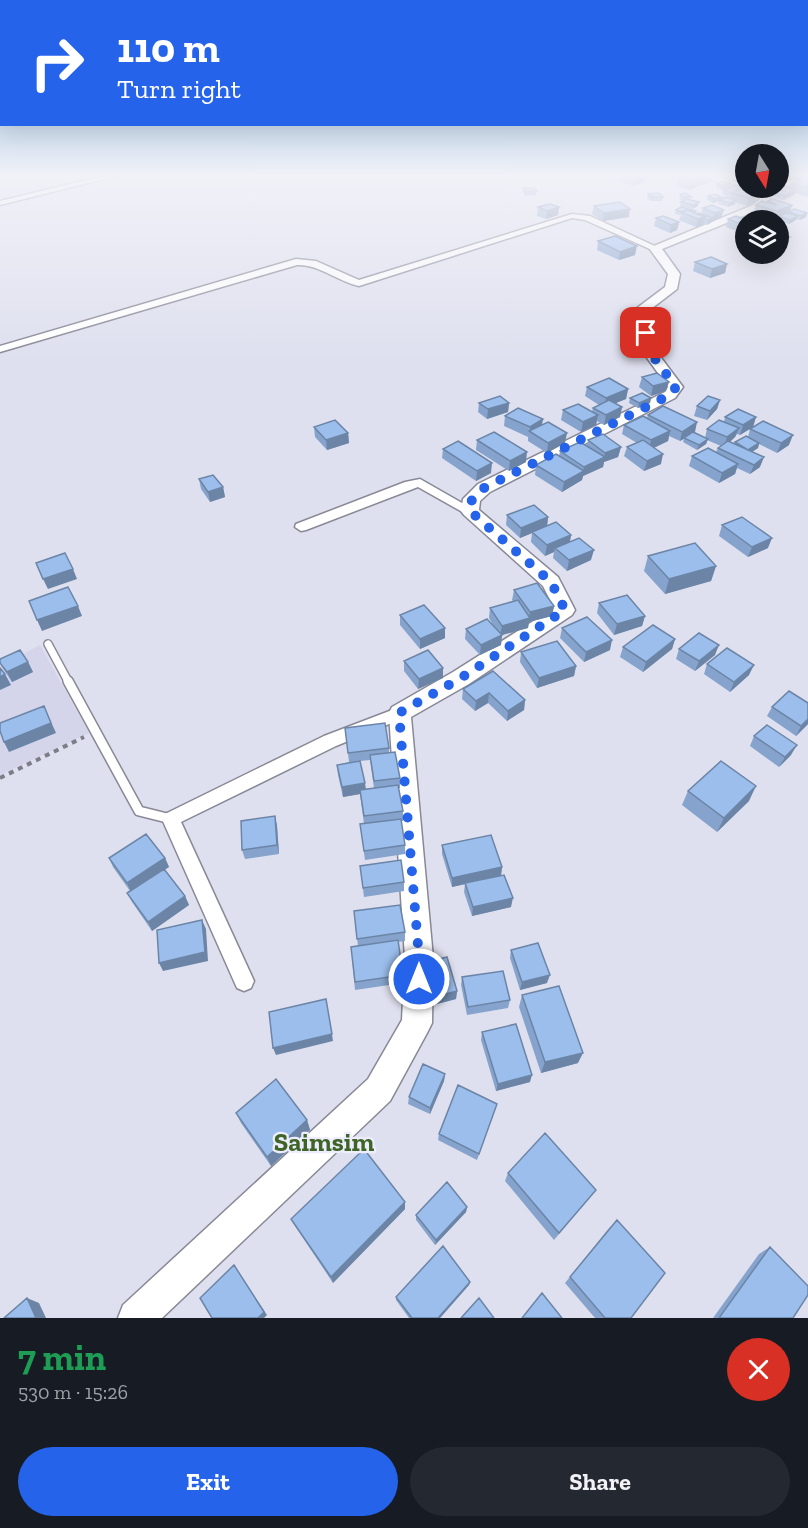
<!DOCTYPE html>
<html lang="en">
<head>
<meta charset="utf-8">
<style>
  body { margin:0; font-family:"Zilla Slab",serif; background:#242831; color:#f1f3f6; height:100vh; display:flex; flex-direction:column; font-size:22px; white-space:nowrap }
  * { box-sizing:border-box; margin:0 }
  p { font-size:20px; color:#9ea1a6 }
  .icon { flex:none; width:33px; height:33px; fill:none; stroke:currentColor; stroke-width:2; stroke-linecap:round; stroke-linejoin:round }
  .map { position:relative; height:1318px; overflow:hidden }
  .details { display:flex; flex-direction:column; background:#171b24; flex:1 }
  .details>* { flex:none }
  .top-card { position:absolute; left:0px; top:0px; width:808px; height:126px; box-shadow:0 6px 24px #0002; background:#2563eb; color:#fff; overflow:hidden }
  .needle { width:39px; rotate:169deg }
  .tools { position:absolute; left:735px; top:144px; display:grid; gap:12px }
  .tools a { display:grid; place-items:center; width:54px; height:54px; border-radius:50%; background:#171b24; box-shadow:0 6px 24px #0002; font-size:30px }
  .pin { position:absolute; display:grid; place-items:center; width:51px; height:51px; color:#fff; margin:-26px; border-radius:12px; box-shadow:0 3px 9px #0006 }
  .me { position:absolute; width:66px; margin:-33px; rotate:0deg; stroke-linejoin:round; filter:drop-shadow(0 0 4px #0008) }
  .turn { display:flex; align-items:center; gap:21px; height:126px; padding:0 18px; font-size:27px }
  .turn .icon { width:78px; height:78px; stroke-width:2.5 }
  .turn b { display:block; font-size:42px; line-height:51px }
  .round { display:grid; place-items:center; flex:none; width:63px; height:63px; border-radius:32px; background:#242831 }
  .headline { display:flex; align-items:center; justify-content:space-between; height:102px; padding:0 18px }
  h1 { font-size:36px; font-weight:700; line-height:45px; color:#1e9e55 }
  .cta { display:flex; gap:12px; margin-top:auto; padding:12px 18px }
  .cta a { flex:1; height:69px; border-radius:36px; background:#2563eb; color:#fff; font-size:24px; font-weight:700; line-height:69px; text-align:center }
  .cta a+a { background:#242831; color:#f1f3f6 }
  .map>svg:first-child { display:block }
</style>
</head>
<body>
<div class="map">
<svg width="808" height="1318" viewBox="0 0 808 1318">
  <rect width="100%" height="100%" fill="#dfe0ef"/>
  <path fill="#d4d4eb" d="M40 645 89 733 0 775V666Z"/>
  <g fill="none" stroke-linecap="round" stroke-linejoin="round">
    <defs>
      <path id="lane-far1" d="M48 644 69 683"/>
      <path id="lane" d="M68 681 139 811 171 819"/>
      <path id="street" d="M111 174H124L0 205V201Z
        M572 214 590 216 659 248 652 250 585 220 572 218 359 286C337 281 319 264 297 265L0 352V346L296 259 316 261 359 280Z
        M420 479 476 511 474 514H466L418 487 306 530 301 531 295 527 296 524 405 482Z
        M400 707 406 709 408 713 406 717 336 746 181 822 254 981 251 988 244 991 237 988 162 819 165 814 324 736Z"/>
      <path id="secondary" d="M694 174H709L746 185V188L766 191 770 199 761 209 662 249 680 274 677 289 647 312 659 355 683 387 675 398 490 492 480 501 479 510 558 577 575 610 572 615 469 684 411 717 433 958 432 1023 427 1033 390 1101 162 1318H118L123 1305 368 1079 402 1020 405 958 389 713 392 707 453 672 554 608 543 586 464 515 461 511 463 499 478 484 665 392 668 387 645 355 633 311 665 287 668 274 649 248 753 205 760 199 758 195Z
        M801 174H808V178L782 188H774H778V182Z"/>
    </defs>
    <use href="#lane-far1" stroke="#888896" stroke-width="10"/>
    <use href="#lane" stroke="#888896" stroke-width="12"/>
    <use href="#street" stroke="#888896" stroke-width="3"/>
    <use href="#secondary" stroke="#888896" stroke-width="3"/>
    <path stroke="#7c7d87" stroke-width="4" stroke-dasharray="5 5" stroke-linecap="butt" d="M0 778 84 737"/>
    <use href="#lane-far1" stroke="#fff" stroke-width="7"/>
    <use href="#lane" stroke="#fff" stroke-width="9"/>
    <use href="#street" fill="#fff" fill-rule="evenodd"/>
    <use href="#secondary" fill="#fff" fill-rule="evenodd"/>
  </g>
  <path fill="#85a3cc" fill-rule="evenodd" d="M619 174H644L647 175 645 182 633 186 618 181Z
    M663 174H686L683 175V176L687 174H700V175L712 179 711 182 703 185 701 184V185L689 190 676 186 678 179H676L663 175Z
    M808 177V197L795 193V194L783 200 774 197 775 193 790 189 792 184 794 183 795 179Z
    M717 184 731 187 746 188V191L755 202 747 206 735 202V204L728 207 718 204 719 201 713 203 707 200 708 196 720 200 731 198V197L722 194 723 190 716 188Z
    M523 188 537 191 536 195 525 196 523 192Z
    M753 188H768L761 191Z
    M648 194 663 197 662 201H651L647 198Z
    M680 194 691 197 690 199 698 206 692 209 680 206 681 202 682 201 679 198Z
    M768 201 792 205 790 211 807 213 806 217 800 220 797 219 796 220 789 224 777 220 778 217 774 219 753 213 756 205 767 203Z
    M712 205 721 218 713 221 712 222 707 225 704 223 703 225 696 227 679 220 681 215 675 214 676 210 696 211 695 213 701 214 703 208Z
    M594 206 629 217 603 221 592 214Z
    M538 207 558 215 546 219 537 216Z
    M656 218 679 222 677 230 670 233 654 226Z
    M728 219 746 220 739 232 726 227Z
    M598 241 635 255 619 260 597 250Z
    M695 262 727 264 725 273 710 278 693 271Z
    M642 377 666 391 651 396 639 387Z
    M587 387 628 389 626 399 615 403 622 407 620 417 604 425 597 421 596 425 581 432 561 420 563 410 592 412 593 408 599 405 585 396Z
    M630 398H651L650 403 638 408 629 403Z
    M720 400 717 409 707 420 694 416 697 406Z
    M479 403H509L508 412 487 419 478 412Z
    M648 415 697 422 694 432 705 438 707 429 724 422 725 417H756L753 427 740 435 737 434 735 437 730 442 734 444 735 442 748 437 750 429 789 445 777 453 759 444 758 448 752 452 760 467 750 474 737 468 735 474 719 483 689 466 692 456 716 452 718 448 721 446 707 440 706 444 697 450 683 442 684 439 680 441 669 436 668 441 654 448 661 464 644 471 624 456 627 447 637 443 622 434 624 425 647 418Z
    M505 416 543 419 542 425 565 443 547 453 528 441V437L504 426Z
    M314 427 348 433 349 443 327 450 315 437Z
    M477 440 526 462 509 471 476 450Z
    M588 440 621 447 618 457 604 462 603 467 583 476 582 480 562 492 535 475 536 465 559 456 560 451 587 446Z
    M443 449 491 473 476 481 442 458Z
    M199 479 223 487 225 497 210 502 201 489Z
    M507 515 548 517 547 526 571 535 570 542 591 560 567 571 553 558 554 552 545 556 531 542 532 533 520 538 506 525Z
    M722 525 768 548 748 557 719 536Z
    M648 556 716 566 711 581 665 594 644 571Z
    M514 590 554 606 552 616 529 622 528 628 502 635 501 645 480 655 465 639 466 629 494 627 489 618 490 608 514 602 512 600Z
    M599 603 645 616 642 626 614 635 597 613Z
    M400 615 445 638 420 649 400 625Z
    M562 628 610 650 584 662 560 638Z
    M675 639 672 649 643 672 620 657 623 647Z
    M679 649 715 655 695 671 676 659Z
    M521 652 576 666 574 676 537 688 520 662Z
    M0 659 28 662 33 672 12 682 4 670 0 663Z
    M404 661 443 678 418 689 404 671Z
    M707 664 749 675 730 692 704 674Z
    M463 689 525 700 524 710 507 721 488 703 475 711 462 699Z
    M772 707 808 724 796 736 767 716Z
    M345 728 389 748V753L400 778V788H398L403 811V821H401L405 845V854L365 860 360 824H364L360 794 343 797 338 775 337 765 349 762ZM370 760 374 788 366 789 360 761Z
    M754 736 791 755 779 767 750 746Z
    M688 791 749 801 717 832 682 805Z
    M275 816 277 826 279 854 245 859 242 850Z
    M442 845 502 867 501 875 511 907 472 916 464 892 465 884 452 887 442 854Z
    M109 858H165L169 867 164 870 185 896 189 905 152 931 132 902 127 893 130 891 113 867Z
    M360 866 404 882V891L364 897Z
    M354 911 405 932V941L398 942 403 975V983L355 990 351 947 358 946Z
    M511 950 547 983 520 990 510 958Z
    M424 963 457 991 456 999 433 1005 424 971Z
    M462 977 510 1000 508 1008 467 1015 461 985Z
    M522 995 578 1063 541 1073 519 1007Z
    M482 1032 530 1082 496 1091 481 1040Z
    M445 1074 444 1081 430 1114 408 1104 409 1097Z
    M497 1104 477 1160 438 1140 439 1134Z
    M236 1113 307 1120 310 1130 271 1166 241 1123Z
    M508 1173 596 1190 590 1197 554 1240 505 1181Z
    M405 1202V1209L333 1283 295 1226 291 1219Z
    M467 1207 466 1212 435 1245 416 1220V1215Z
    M610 1227 631 1318H595L565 1283Z
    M770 1247 793 1318H713L759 1254Z
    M470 1282 469 1285 440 1318H409L396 1300V1297Z"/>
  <path fill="#6c85a6" d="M680 174H683L682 177 676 179 677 175Z
    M787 174 784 182 778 183V176Z
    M647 175 645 182 633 186 635 179Z
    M794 175 793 179 786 181 788 177Z
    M703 178 701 185 689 190 691 182Z
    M712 179 711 182 703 185 704 181Z
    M762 188H768L761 191Z
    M796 190 795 194 783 200 784 196Z
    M757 194 755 202 747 206 749 198Z
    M721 197 720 201 713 203 714 199Z
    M736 200 735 204 728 207 729 203Z
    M699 202 698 206 692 209 693 205Z
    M792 205 790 212 779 216 778 217 774 219 777 211Z
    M559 207 558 215 546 219 547 211Z
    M630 209 629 217 603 221 604 213Z
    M724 210 721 218 713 221 712 222 707 225 708 220 713 218 715 213Z
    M807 213 806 217 800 220 801 216Z
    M798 216 796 220 789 224 790 220Z
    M705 217 703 225 696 227 698 219Z
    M679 222 677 230 670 233 671 225Z
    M746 223V230L739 232 741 224Z
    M790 237 787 245 778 249V241Z
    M637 246 635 255 619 260 620 252Z
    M727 264 725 273 710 278 712 269Z
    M669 382 666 391 651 396 653 386Z
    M628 389 626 399 604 408 606 398Z
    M651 398 650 403 638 408 639 403Z
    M720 400 717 409 707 420 710 411Z
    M509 403 508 412 487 419 488 409Z
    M622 407 620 417 604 425 606 415Z
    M598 415 596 425 581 432 583 422Z
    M756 417 753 427 740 435 743 425Z
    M543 419 541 428 530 432V427Z
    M697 422 695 432 680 441 682 432Z
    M739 428 735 437 724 447 727 437Z
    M670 431 668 441 649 450 651 440Z
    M348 433 349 443 327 450 326 440Z
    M567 433 565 443 547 453 548 443Z
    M793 435 789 445 777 453 781 443Z
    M708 439 706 444 697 450 699 445Z
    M759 443 758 448 747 455 748 450Z
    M621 447 618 457 604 462 603 467 583 476 582 480 562 492 564 482 583 471 584 467 604 457 605 453Z
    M527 452 526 462 509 471 510 461Z
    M663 454 661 464 644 471 647 461Z
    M764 457 760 467 750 474 754 465Z
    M492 463 491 473 476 481 477 471Z
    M738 464 735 474 719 483 722 473Z
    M223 487 225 497 210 502 208 492Z
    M548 517 547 527 520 538 521 528Z
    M571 535 569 546 555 548 554 552 545 556 547 545Z
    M772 538 768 548 748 557 752 547Z
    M594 550 591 560 567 571 569 560Z
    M716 566 711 581 665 594 669 579Z
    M73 569 77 579 48 589 43 579Z
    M78 606 82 616 42 631 37 620Z
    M554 606 552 616 529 622 528 628 502 635 501 645 480 655 481 645 500 636 502 626 529 618 530 612Z
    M645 616 642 626 614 635 617 624Z
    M445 628V638L420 649V639Z
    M675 639 672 649 643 672 646 662Z
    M612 640 610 650 584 662 586 652Z
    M719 645 715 655 695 671 699 661Z
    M28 662 33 672 12 682 7 672Z
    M754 665 749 675 730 692 734 682Z
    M576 666 574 676 537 688 539 678Z
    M443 668V678L418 689 419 679Z
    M5 674 11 685 0 690V677Z
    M489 693 488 703 475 711 476 701Z
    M525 700 524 710 507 721 508 711Z
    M44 706 56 733 9 752 4 742Z
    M808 719V724L796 736 801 726Z
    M797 745 791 755 779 767 785 757Z
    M365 783 366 793 343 797 342 787Z
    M756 786 749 801 717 832 724 818Z
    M275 816 277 826 279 854 277 845Z
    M165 858 169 867 131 892 127 883Z
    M502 867 501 876 452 887V878Z
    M185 896 189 905 152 931 148 922Z
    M513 898 511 907 472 916 473 907Z
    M202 920 206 929 208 961 163 971 159 963Z
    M550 975 547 983 520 990 522 982Z
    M457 991 456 999 433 1005 434 997Z
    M332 1034 333 1041 276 1055 273 1048Z
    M583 1053 578 1063 541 1073 545 1062Z
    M445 1074 444 1081 430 1114V1108Z
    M532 1075 530 1082 496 1091 498 1084Z
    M307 1120 310 1130 271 1166 267 1157Z
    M405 1202V1209L333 1283 331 1277Z
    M467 1207 466 1212 435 1245 436 1240Z
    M234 1265 267 1315 264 1318H258Z
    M470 1282 469 1285 440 1318H438Z
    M27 1298 39 1303 46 1318H36Z"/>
  <path fill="#9bbeed" stroke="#6c85a6" stroke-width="1.5" d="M621 174H644L647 175 635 179Z
    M689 174H691L703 178 691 182 678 178Z
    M787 174H791L794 175 788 177 786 176Z
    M701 175 712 179 704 181 702 180 703 178 697 176Z
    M804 176 808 177V188L792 184 799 180 795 179Z
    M723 181 731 184 725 186 717 184Z
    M735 185 746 188 743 190 740 189 732 193 723 190Z
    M783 186 796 190 784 196 775 193Z
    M523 188H534L537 191 525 192Z
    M740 189 757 194 749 198 732 193Z
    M659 193 663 197H652L648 194Z
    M686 193 691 197H684L680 194Z
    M715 194 721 197 714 199 708 196Z
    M726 197 736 200 729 203 719 200Z
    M687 199 699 202 693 205 681 202Z
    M773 199 792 205 777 211 756 205 762 201 777 205 768 201Z
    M620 202 630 209 604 213 594 206Z
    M550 204 559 207 547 211 538 207Z
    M712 205 724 210 715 213 703 208Z
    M681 207 696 211 694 213 688 210 683 212 676 210Z
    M794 209 807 213 801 216 789 212Z
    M688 210 705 217 698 219 681 212Z
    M698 213 713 218 708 220 705 219V217L697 214Z
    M786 213 798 216 790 220 779 216Z
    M748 215 760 220H747L740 218Z
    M663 216 679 222 671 225 656 218Z
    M736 216 747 220H746V223L741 224 728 219Z
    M778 232 790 237 778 241Z
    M615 236 637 246 620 252 598 241Z
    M711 257 727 264 712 269 695 262Z
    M657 373 669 382 653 386 642 377Z
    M609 378 628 389 606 398 587 387Z
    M642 393 651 398 639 403 630 398Z
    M500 396 509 403 488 409 479 403Z
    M708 396 720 400 710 411 697 406Z
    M609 400 622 407 606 415 593 408Z
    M578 404 598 415 583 422 563 410Z
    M663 406 697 422 682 432 648 415Z
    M518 408 543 419 530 427 505 416Z
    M738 409 756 417 743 425 725 417Z
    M643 416 670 431 651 440 624 425Z
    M335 420 348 433 326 440 314 427Z
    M719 420 739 428 727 437 707 429Z
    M763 421 793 435 781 443 750 429Z
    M548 422 567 433 548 443 529 431Z
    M494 432 527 452 510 461 477 440Z
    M693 432 708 439 699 445 684 438Z
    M603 434 621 447 605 453 588 440Z
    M746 436 759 443 748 450 735 442Z
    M643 440 663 454 647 461 627 447Z
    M458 441 492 463 477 471 443 449Z
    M728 441 764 457 754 465 718 448Z
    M580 442 605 457 584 467 560 451Z
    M708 448 738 464 722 473 692 456Z
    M556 454 584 471 564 482 536 465Z
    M213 475 223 487 208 492 199 479Z
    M534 505 548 517 521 528 507 515Z
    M742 517 772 538 752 547 722 525Z
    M556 522 571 535 547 545 532 532Z
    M579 538 594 550 569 560 555 548Z
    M695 543 716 566 669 579 648 556Z
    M65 553 73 569 43 579 36 563Z
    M537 583 554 606 530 612 514 590Z
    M68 587 78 606 37 620 29 601Z
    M627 595 645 616 617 624 599 603Z
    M518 600 530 618 502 626 490 608Z
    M424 605 445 628 420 639 400 615Z
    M587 617 612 640 586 652 562 628Z
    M487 619 502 635 481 645 466 629Z
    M653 625 675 639 646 662 623 647Z
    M699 633 719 645 699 661 679 649Z
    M557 641 576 666 539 678 521 652Z
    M727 648 754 665 734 682 707 664Z
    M20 650 28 662 7 672 0 663V659Z
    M428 650 443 668 419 679 404 661Z
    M0 668 5 674 0 677Z
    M493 671 525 700 508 711 489 693 476 701 463 689Z
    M789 691 808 703V719L801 726 772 707Z
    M44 706 51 723 4 742 0 731V723Z
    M385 723 389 748 348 753 345 728Z
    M767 725 797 745 785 757 754 736Z
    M395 752 400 778 374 781 370 755Z
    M360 761 365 783 342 787 337 765Z
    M721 761 756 786 724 818 688 791Z
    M398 785 403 811 364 816 360 790Z
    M275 816 277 845 242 850 241 821Z
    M401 819 405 845 364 851 360 824Z
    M146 834 165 858 127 883 109 858Z
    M491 835 502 867 452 878 442 845Z
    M401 860 404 882 363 888 360 866Z
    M164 869 185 896 148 922 127 893Z
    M504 875 513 898 473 907 465 883Z
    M400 905 405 932 357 939 354 911Z
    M202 920 205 952 159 963 157 930Z
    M398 940 403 975 355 982 351 947Z
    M538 943 550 975 522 982 511 950Z
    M447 957 457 991 434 997 424 963Z
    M503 971 510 1000 468 1007 462 977Z
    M559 986 583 1053 545 1062 522 995Z
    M326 999 332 1034 273 1048 269 1012Z
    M516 1024 532 1075 498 1084 482 1032Z
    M423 1064 445 1074 430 1108 409 1097Z
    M276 1079 307 1120 267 1157 236 1113Z
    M458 1085 497 1104 479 1154 439 1134Z
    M545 1133 596 1190 559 1233 508 1173Z
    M364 1149 405 1202 331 1277 291 1219Z
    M447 1182 467 1207 436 1240 416 1215Z
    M617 1220 665 1273 631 1318H605L570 1277Z
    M443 1246 470 1282 438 1318H412L396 1297Z
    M770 1247 808 1286V1295L793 1318H719Z
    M234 1265 264 1312 258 1318H212L200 1298Z
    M542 1293 562 1318H522Z
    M27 1298 36 1318H4Z
    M479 1298 494 1318H461Z"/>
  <linearGradient id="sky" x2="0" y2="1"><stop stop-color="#6ea9d3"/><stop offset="0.49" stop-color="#f1f1f8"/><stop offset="1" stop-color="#f1f1f8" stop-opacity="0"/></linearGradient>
  <rect width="808" height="358" fill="url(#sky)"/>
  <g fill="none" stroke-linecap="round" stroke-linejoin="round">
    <path stroke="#2563eb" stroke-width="10" stroke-dasharray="0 18" d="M419 979V958L399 713 461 678 565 610 551 582 470 511 472 499 484 488 670 395 676 387 652 355 646 333"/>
  </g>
  <g text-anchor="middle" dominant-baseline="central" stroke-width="4.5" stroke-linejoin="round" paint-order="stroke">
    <g font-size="26" font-weight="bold" fill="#3e6426" stroke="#ededfd">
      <text x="324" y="1142">Saimsim</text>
    </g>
  </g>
</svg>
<div class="tools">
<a><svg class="needle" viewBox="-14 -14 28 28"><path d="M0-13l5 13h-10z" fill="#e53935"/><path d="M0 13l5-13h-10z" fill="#9ea1a6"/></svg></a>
<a><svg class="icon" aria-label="layers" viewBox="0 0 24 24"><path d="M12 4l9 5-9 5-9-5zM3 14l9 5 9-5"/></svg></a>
</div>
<div class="pin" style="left:646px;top:333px;background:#d93025"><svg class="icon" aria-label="arrive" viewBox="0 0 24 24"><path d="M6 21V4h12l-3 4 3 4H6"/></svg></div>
<svg class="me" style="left:419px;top:979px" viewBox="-20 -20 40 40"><circle r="17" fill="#2563eb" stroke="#fff" stroke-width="3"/><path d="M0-11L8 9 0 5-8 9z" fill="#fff"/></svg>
<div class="top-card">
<div class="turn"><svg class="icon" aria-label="right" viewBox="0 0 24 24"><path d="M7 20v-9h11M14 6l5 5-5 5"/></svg><div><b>110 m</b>Turn right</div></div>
</div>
</div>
<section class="details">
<div class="headline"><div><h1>7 min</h1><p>530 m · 15:26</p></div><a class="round" style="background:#d93025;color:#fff"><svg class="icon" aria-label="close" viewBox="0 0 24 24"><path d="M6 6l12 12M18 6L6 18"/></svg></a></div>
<div class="cta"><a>Exit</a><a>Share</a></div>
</section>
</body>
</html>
